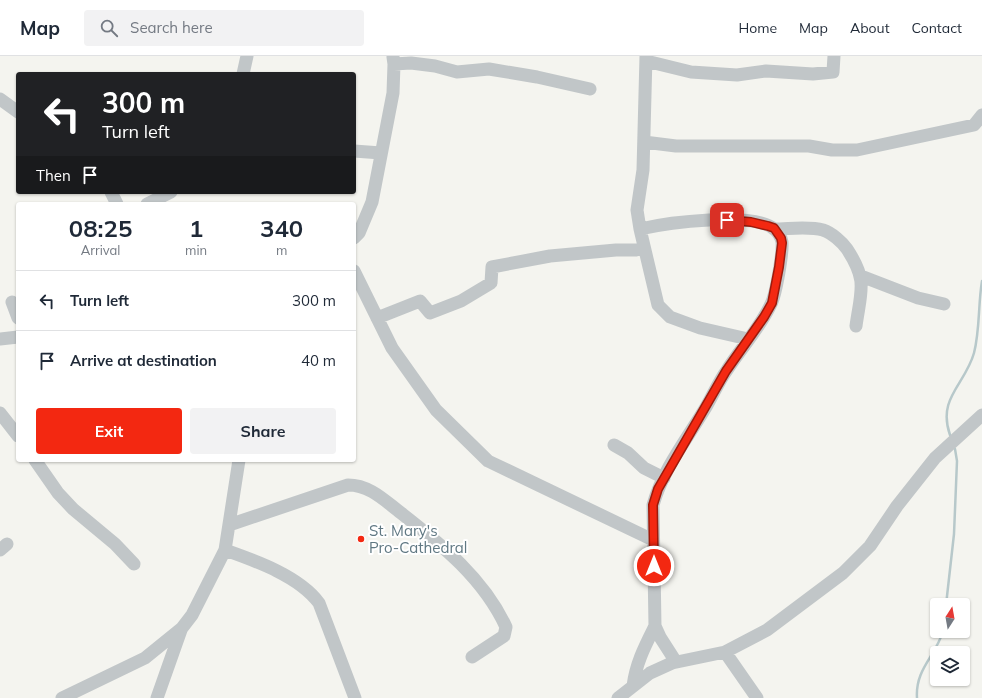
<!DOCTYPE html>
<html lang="en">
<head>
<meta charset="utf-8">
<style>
  body { margin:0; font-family:Mulish,sans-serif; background:#f2f2f3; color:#1f2937; height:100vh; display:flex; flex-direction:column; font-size:15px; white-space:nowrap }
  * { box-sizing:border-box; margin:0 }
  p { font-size:13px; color:#747a83 }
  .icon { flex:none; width:22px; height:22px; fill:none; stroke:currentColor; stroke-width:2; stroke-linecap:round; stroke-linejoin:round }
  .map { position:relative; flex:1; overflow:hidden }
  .details { position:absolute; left:16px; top:146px; width:340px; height:260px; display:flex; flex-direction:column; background:#fff; border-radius:4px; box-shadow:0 1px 3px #0004 }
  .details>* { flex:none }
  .guide { position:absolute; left:16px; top:16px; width:340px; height:122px; border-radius:4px; box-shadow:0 1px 3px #0004; background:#202124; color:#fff; overflow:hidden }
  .needle { width:26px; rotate:11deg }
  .fabs { position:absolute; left:930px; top:542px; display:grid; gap:8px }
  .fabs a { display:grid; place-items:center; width:40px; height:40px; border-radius:4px; background:#fff; box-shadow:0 1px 3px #0004; font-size:20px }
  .pin { position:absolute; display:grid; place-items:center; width:34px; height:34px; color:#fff; margin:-17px; border-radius:8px; box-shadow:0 2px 6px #0006 }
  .me { position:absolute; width:44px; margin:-22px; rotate:0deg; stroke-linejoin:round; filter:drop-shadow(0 0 3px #0008) }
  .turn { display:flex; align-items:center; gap:14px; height:84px; padding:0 20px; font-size:18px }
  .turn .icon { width:52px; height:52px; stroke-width:2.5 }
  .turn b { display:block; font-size:28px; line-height:34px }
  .then { display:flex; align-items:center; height:38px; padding:0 20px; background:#0003; gap:8px; font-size:15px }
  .eta { display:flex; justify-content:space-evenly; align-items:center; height:68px; text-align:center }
  .eta b { font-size:24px; font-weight:700; line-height:28px }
  .cta { display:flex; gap:8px; margin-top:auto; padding:8px 20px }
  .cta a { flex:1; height:46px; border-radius:4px; background:#f32811; color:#fff; font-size:16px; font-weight:700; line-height:46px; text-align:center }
  .cta a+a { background:#f2f2f3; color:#1f2937 }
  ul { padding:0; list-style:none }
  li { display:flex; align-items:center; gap:12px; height:60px; padding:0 20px; border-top:1px solid #e0e1e3 }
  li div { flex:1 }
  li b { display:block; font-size:15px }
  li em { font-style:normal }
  header { display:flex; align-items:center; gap:24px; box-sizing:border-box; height:56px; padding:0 20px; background:#fff; border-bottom:1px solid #e0e1e3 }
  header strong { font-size:19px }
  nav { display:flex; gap:22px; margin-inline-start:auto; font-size:14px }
  .search { width:280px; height:36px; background:#f2f2f3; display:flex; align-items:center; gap:10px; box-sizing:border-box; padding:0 14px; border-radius:4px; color:#747a83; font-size:15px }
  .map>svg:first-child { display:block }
</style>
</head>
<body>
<header>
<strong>Map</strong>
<div class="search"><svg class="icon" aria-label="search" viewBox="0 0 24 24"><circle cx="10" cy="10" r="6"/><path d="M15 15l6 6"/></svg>Search here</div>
<nav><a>Home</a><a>Map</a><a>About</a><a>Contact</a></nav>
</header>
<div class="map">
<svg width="982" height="642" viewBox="0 0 982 642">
  <rect width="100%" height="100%" fill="#f4f4ef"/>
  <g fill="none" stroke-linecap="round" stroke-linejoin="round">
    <path stroke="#b7c8ca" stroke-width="2.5" d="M950 379C937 342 965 329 974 297 980 274 978 249 982 225
      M946 549 954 478 957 405 955 393
      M917 642C915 613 936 600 943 575"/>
    <path stroke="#c1c6c8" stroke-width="13" d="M646 0 643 114 637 154 640 173 658 249 670 261 700 272 748 283
      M646 5 691 16 737 19 766 15 813 18 833 16 834 0
      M394 8 411 7 435 10 457 16 489 13 537 21 590 33
      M243 18 247 0
      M0 43 18 56
      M644 86 676 90H809L832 94H857L974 69 982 59
      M354 95 381 97
      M111 136 117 148
      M147 148 171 136
      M640 173C666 167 753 155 774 173 778 176 781 181 782 186 783 197 776 238 771 248 760 272 741 292 727 314 719 325 713 339 706 351 687 383 663 413 653 449L655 570 660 581 676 606
      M774 173C789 173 809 170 823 174 832 177 842 186 847 193 868 225 861 234 856 270
      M354 182 359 177 372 146 393 37 394 8 393 1
      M354 215 392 292 436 354 488 405 653 484
      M861 220 918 242 944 248
      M12 246 18 262
      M377 262 420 245 430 257 461 245 491 227 492 211 550 200 616 194H636L644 192
      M0 283 18 281
      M0 357 18 380
      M614 389 628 397 644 412 664 422
      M35 404 58 437 73 453 115 488 134 508
      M229 469 348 429C370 429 385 445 401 457 442 489 484 523 506 571L504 580 472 601
      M0 494 7 488
      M225 494C256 505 299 520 319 547L355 642
      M725 596 757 642
      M633 630C636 607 645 590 655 570
      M62 642 145 602 182 572 192 559 225 494 239 404
      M157 642 181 574
      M618 642 650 617 672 607 725 596 767 574 843 517 870 490 897 450 935 402 982 359"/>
  </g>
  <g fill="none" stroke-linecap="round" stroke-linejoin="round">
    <defs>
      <path id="route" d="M654 510 653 449 658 433 726 315 764 261 772 247 779 211 782 187 781 182 774 172 768 170 751 166 727 164"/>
    </defs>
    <use href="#route" stroke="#9e1a0b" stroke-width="10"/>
    <use href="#route" stroke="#f32811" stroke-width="7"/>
  </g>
  <circle fill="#f32811" stroke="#fff" stroke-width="1.5" cx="361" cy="483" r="4"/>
  <g text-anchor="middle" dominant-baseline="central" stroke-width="4" stroke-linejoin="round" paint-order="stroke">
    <g font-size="15" fill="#607883" stroke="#fff" text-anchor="start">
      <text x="369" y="474">St. Mary's<tspan x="369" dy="17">Pro-Cathedral</tspan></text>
    </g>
  </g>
</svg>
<div class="fabs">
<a><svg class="needle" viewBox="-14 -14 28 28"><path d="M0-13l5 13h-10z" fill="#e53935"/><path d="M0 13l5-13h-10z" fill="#747a83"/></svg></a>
<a><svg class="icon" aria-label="layers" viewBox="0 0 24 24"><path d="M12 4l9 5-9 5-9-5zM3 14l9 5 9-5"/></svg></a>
</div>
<div class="pin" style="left:727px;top:164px;background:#d93025"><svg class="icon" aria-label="arrive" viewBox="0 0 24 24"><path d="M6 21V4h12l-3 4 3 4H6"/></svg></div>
<svg class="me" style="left:654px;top:510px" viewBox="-20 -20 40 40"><circle r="17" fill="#f32811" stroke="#fff" stroke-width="3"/><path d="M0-11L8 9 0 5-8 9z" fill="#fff"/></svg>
<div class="guide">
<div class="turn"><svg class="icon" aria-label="left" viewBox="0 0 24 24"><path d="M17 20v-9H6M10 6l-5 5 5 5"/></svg><div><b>300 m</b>Turn left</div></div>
<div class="then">Then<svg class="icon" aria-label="arrive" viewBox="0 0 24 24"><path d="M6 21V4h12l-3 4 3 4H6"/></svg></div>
</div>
<section class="details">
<div class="eta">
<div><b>08:25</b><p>Arrival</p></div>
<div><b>1</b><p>min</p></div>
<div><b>340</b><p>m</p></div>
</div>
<ul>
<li><svg class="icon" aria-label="left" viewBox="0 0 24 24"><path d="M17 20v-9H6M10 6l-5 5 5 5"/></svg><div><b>Turn left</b></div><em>300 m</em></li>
<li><svg class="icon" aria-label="arrive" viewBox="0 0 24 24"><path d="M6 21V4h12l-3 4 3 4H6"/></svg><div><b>Arrive at destination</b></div><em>40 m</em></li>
</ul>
<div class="cta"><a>Exit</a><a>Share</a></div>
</section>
</div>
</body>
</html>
